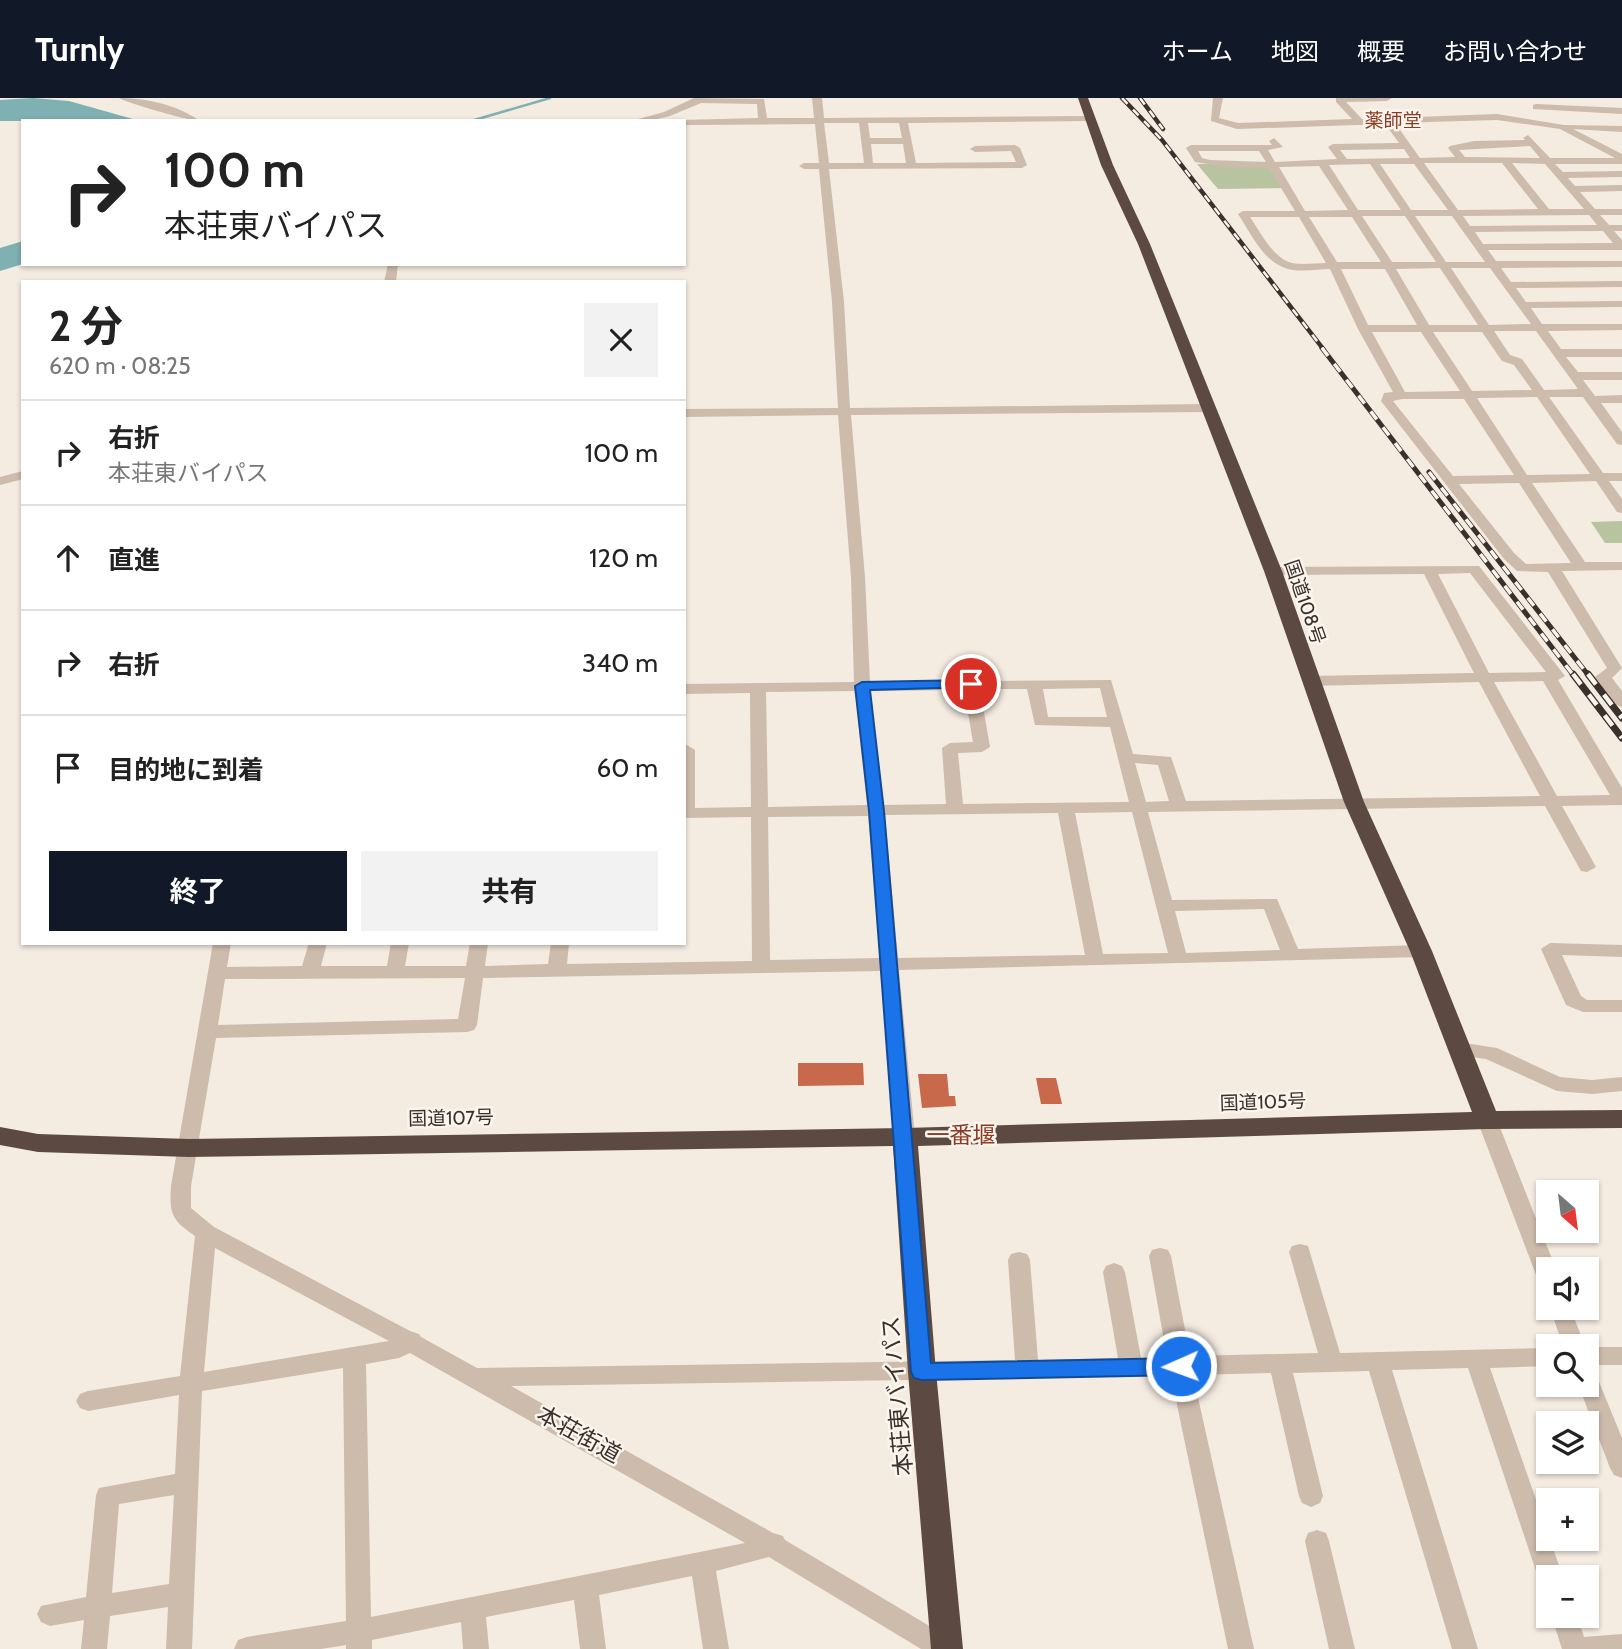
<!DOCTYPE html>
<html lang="ja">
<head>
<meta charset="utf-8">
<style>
  body { margin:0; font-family:Cabin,"Noto Sans JP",sans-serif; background:#f2f2f2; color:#222; height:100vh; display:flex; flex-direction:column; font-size:26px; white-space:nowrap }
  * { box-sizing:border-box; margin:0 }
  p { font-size:23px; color:#767676 }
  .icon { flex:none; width:38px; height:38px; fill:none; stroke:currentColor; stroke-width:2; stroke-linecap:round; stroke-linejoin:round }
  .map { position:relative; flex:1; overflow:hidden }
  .sheet { position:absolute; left:21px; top:182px; width:665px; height:665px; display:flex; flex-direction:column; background:#fff; border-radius:0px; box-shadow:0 2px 5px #0004 }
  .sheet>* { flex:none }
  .hud { position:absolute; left:21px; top:21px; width:665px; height:147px; border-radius:0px; box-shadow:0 2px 5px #0004; background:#fff; color:#222; overflow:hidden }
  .needle { width:46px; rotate:152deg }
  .tools { position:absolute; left:1536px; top:1082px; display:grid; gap:14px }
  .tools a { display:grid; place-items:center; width:63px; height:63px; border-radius:0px; background:#fff; box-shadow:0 2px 5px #0004; font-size:35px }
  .pin { position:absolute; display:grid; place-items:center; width:60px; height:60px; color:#fff; margin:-30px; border:4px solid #fff; border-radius:50%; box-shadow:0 2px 7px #0007 }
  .me { position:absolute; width:77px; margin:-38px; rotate:268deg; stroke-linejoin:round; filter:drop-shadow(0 0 5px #0008) }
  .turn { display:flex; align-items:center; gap:24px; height:147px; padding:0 28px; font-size:32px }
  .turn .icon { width:91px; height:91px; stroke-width:2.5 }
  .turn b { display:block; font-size:49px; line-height:60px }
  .round { display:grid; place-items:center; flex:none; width:74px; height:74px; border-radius:0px; background:#f2f2f2 }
  .summary { display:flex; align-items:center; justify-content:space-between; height:119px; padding:0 28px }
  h1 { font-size:42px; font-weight:700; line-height:52px }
  .action { display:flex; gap:14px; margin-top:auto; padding:14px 28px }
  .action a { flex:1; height:80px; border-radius:0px; background:#111827; color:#fff; font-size:28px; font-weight:700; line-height:80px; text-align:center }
  .action a+a { background:#f2f2f2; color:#222 }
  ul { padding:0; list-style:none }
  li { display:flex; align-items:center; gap:21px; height:105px; padding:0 28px; border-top:2px solid #e0e0e0 }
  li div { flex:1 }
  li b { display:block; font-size:26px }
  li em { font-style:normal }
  header { display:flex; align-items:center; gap:42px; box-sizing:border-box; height:98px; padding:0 35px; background:#111827; color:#fff }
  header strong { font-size:33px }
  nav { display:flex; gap:38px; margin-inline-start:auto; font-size:24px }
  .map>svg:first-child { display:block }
</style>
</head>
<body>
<header>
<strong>Turnly</strong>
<nav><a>ホーム</a><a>地図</a><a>概要</a><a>お問い合わせ</a></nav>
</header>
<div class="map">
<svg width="1622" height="1551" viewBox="0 0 1622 1551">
  <rect width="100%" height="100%" fill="#f4ebe1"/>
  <path fill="#b8c4a0" d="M1197 66H1271L1285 90 1218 91Z
    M1622 423V445H1605L1591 424Z"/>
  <path fill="#7fb0b2" d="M33 0 69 3 140 23H0V2Z
    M23 143V166L0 173V150Z"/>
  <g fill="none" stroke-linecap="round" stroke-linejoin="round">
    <path stroke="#7fb0b2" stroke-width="2.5" d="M471 23 550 0"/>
  </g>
  <path fill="#c8694b" d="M798 965H863L864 987 798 988Z
    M918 976H947L949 998H955L956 1008 922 1010Z
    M1036 980H1056L1062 1006H1041Z"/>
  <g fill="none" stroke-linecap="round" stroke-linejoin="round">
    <path fill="#cdbbac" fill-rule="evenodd" d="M119 0C146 0 178 7 200 23 190 23 127 5 119 0Z
      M694 0 764 1 767 20H814L812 0H822L824 20 1092 18V22L1089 23 908 25 916 65 1016 64 1011 53 975 54 970 51 975 48 1015 47 1020 50 1027 67 1022 70 829 71 844 204 850 310 1208 306 1214 310 1208 314 851 317 865 479 870 584 1111 582 1133 656 1171 659 1186 703 1540 698 1479 584 1310 588 1302 583 1310 578 1474 575 1424 476 1273 477 1266 473 1273 469 1479 468 1565 578 1558 582 1622 690V707L1562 708 1596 769 1587 774 1581 773 1545 708 1148 714 1172 802 1277 801 1298 851 1421 847 1430 853 1421 859 899 872 915 1039 912 1044 905 1046 898 1044 895 1039 881 873 483 880 477 927 474 932 467 934 216 940 191 1088V1110L214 1129 410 1233 419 1236 421 1239 477 1270 1015 1262 1008 1162 1011 1156 1019 1154 1027 1156 1030 1162 1038 1262 1118 1260 1103 1174 1106 1168 1114 1165 1122 1168 1125 1174 1141 1260 1167 1259 1149 1158 1152 1152 1160 1150 1168 1152 1171 1158 1190 1258 1318 1255 1289 1154 1292 1148 1300 1146 1308 1148 1340 1255 1549 1250V1268L1490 1270 1563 1479H1549V1490L1542 1487 1538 1479 1468 1270 1392 1272 1478 1551H1452L1369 1273 1293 1275 1323 1398 1320 1405 1311 1409 1302 1405 1299 1398 1271 1275 1193 1277 1254 1551H1228L1171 1278 511 1288 773 1435 783 1438 785 1442 953 1542 957 1551H921L769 1459 716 1473 729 1551H703L692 1478 599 1497 606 1551H580L574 1502 486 1519 489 1551H463L461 1524 372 1542V1551H346V1547L321 1551H234L238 1542 247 1539 346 1523 343 1270 202 1293 192 1551H166L168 1509 110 1518 107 1551H81L84 1522 50 1528 41 1524 37 1516 41 1508 86 1499 96 1397 99 1390 175 1376 179 1297 88 1313 80 1310 76 1303 80 1296 88 1293 180 1278 195 1138C172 1122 169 1116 171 1088L213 845H231L227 869 302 868 309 845H327L321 868H387L391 845H409L405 868H466L470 845H488L485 868 548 866 551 845H569L567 866 752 863 751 719 684 720V648L687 647 695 652V710L751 709 750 595 684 596V586L854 584 851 479 838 317 684 319V311L838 310 832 204 819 71H804L799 68 804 65H819L815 26 684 27V23L681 22 758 20 757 6 701 5 670 18 649 23H631L664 14ZM824 25H859L864 65H829ZM868 25H899L902 40H870ZM871 46H903L906 65H873ZM1470 475 1546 574 1489 575 1438 476ZM1543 583 1610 697 1557 698 1494 584ZM1100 590 1107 619H1048L1043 591ZM980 591H1027L1035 627 1110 629 1129 704 963 706 958 655 982 654 990 649ZM964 592 973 644 950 645 942 650 946 706 884 707 870 593ZM855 593 867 707 768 709 766 594ZM1135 665 1158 667 1169 703 1146 704ZM1132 714 1168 855 1103 856 1075 715ZM1058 715 1085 857 898 860 885 717ZM868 718 880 860 770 862 768 719ZM1264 811 1280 852 1186 855 1175 813ZM465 880 458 921 218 927 225 881ZM215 1150 389 1243 204 1274ZM410 1255 745 1445 371 1519 366 1266 399 1260ZM174 1397 169 1486 112 1495 119 1406Z
      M1213 0H1223L1219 20 1238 25 1352 21 1336 4V0H1392L1387 3 1346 4 1362 21 1497 16 1564 27 1622 28V34L1573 31 1622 56V66H1555L1563 74 1622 73V79L1568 80 1575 88 1622 87V93L1580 94 1595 111H1622V117H1600L1609 127H1622V133H1614L1622 142V152H1488L1496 163H1622V169L1501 170 1511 184 1622 183V189L1516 190 1526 204 1622 203V209L1531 210 1542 226H1622V232L1548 233 1561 251H1622V259H1566L1578 274H1622V282H1583L1595 298 1622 297V305H1601L1622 334V347L1617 346 1583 299H1549L1603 375H1622V383H1609L1622 401V415L1617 414 1596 383 1532 385 1585 464H1622V472L1562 473 1622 570 1612 580 1622 593V609L1616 607 1595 579 1607 570 1548 474 1517 473 1504 461 1381 303 1384 295 1393 294 1358 231 1330 171C1317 171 1298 175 1285 170 1263 163 1250 134 1238 116L1243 113H1295L1269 70 1227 69 1195 64 1186 50 1191 47H1272L1269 43 1274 40 1283 49 1268 52 1275 64 1337 61 1328 49 1333 46 1399 45 1385 26 1237 31 1211 23ZM1497 22 1560 31 1615 60H1550L1528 37 1523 40 1525 42 1474 43 1450 48 1448 50 1455 59 1420 60 1395 25ZM1530 48 1540 60 1465 59 1459 52ZM1404 51 1410 60 1347 61 1340 52ZM1198 53H1259L1266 64 1210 62 1202 60ZM1424 65H1502L1538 111 1458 112ZM1512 65 1545 66 1584 111H1549ZM1370 66 1401 112H1358L1329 67ZM1380 66H1414L1448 112H1411ZM1319 68 1348 112 1305 113 1279 69ZM1589 117 1597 127 1470 128 1463 118ZM1362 118H1405L1436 164H1392ZM1415 118H1452L1485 164H1446ZM1250 119H1299L1326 165C1315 165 1302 167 1292 165 1273 161 1260 133 1250 119ZM1309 119H1352L1381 164H1337ZM1603 133 1613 145 1483 146 1475 134ZM1440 170 1478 227H1429L1396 171ZM1451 170H1490L1531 226 1489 227ZM1341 171H1385L1417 227H1368ZM1494 233H1536L1578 291 1544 292 1522 261 1510 257ZM1372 234H1421L1460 293 1405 294ZM1433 234H1482L1502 263 1514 267 1532 292 1472 293ZM1537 299 1590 376 1527 377 1477 300ZM1402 301H1464L1514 377 1453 378 1393 303ZM1519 385 1571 465 1526 466 1514 455 1459 386Z
      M1536 6 1622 10V16L1533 11V7Z
      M388 166H398L396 184H384Z
      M23 373V381L0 387V379Z
      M1550 845 1622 847V859L1562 857 1581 898 1587 902H1622V914H1583L1566 907 1541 851Z
      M1458 944 1497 950 1560 979 1592 982 1622 979V993L1592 996 1557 993 1486 961 1451 956 1448 951 1451 946Z
      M1487 1015 1494 1017 1497 1022 1556 1171H1549V1191L1541 1188 1538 1182 1477 1022 1480 1017Z
      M1549 1207 1570 1209 1585 1248H1563Z
      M1587 1249H1622V1267H1587Z
      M1587 1272 1595 1274 1622 1340V1380L1614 1377 1610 1370 1578 1286H1587Z
      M1317 1432 1326 1435 1329 1443 1355 1551H1329L1305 1443 1308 1435Z
      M1551 1517H1577L1584 1539 1622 1536V1551H1562Z"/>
    <path fill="#5c4a42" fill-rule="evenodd" d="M1078 0H1088L1113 67 1150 146 1282 473 1364 704 1432 853 1496 1013 1622 1012V1030L1487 1031 918 1048 936 1274 963 1551H931L908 1274 893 1048 189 1059 38 1054 0 1047V1029L38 1036 189 1041 905 1030 1472 1014 1410 853 1344 704 1264 473 1138 146 1101 67Z"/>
    <defs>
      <path id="rail-far2" d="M1122 0 1162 42 1324 252
        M1140 0 1163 31"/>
      <path id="rail-far1" d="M1322 250 1574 578
        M1429 374 1589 578"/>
      <path id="rail" d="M1573 576 1622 640
        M1588 576 1622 620"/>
    </defs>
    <use href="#rail-far2" stroke="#3b302b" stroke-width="4.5"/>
    <use href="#rail-far1" stroke="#3b302b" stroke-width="5"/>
    <use href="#rail" stroke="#3b302b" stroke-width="7"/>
    <use href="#rail-far2" stroke="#fbf5ee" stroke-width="2.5" stroke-dasharray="8" stroke-linecap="butt"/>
    <use href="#rail-far1" stroke="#fbf5ee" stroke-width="3.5" stroke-dasharray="10" stroke-linecap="butt"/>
    <use href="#rail" stroke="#fbf5ee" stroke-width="4.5" stroke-dasharray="13" stroke-linecap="butt"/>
  </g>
  <path fill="#1a73e8" stroke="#114b97" stroke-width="2" d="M971 582 976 583V589L870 592 884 713 931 1265 1181 1260 1188 1262 1191 1268 1188 1274 1181 1277 922 1282 914 1280 911 1274 869 713 855 588 862 584Z"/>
  <g text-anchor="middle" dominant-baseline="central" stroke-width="5" stroke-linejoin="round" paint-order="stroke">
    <g font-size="19" fill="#8c3b22" stroke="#fbf5ee">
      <text x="1393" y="22">薬師堂</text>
    </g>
    <g font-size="19" fill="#3b302b" stroke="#fbf5ee">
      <text transform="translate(1305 504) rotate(71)">国道108号</text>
      <text transform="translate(1263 1004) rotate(-2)">国道105号</text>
      <text transform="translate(451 1020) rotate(-1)">国道107号</text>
    </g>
    <g font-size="23" fill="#8c3b22" stroke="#fbf5ee">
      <text x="961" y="1037">一番堰</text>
    </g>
    <g font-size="23" fill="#3b302b" stroke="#fbf5ee">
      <text transform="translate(897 1298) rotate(-95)">本荘東バイパス</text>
      <text transform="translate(579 1336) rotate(29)">本荘街道</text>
    </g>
  </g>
</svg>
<div class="tools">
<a><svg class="needle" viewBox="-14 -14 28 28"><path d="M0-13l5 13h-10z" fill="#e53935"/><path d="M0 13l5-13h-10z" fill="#767676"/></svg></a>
<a><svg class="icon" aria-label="sound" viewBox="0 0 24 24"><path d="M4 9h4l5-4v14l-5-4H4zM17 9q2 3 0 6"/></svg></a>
<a><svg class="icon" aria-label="search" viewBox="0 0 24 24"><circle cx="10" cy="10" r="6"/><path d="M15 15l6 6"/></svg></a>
<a><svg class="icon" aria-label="layers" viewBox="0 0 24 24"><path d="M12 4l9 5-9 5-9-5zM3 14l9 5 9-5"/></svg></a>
<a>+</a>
<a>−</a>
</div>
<div class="pin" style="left:971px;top:586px;background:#d93025"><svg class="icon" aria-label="arrive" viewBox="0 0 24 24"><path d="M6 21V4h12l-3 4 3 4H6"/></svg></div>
<svg class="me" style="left:1181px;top:1268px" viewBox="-20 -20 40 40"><circle r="17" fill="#1a73e8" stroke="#fff" stroke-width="3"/><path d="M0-11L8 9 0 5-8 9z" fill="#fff"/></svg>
<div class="hud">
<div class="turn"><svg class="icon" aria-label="right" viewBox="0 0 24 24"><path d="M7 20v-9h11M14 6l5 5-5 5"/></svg><div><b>100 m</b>本荘東バイパス</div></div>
</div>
<section class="sheet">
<div class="summary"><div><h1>2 分</h1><p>620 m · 08:25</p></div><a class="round"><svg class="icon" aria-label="close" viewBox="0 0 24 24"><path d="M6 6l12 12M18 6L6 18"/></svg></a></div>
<ul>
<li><svg class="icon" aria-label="right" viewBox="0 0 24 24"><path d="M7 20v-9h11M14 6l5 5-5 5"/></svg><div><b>右折</b><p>本荘東バイパス</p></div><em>100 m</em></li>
<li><svg class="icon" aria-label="ahead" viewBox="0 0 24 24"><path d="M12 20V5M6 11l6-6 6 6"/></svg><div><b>直進</b></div><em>120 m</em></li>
<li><svg class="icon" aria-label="right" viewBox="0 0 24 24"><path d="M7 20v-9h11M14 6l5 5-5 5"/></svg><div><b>右折</b></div><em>340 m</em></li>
<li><svg class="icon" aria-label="arrive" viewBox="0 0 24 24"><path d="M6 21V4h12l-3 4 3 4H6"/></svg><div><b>目的地に到着</b></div><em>60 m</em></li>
</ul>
<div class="action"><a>終了</a><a>共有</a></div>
</section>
</div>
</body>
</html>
